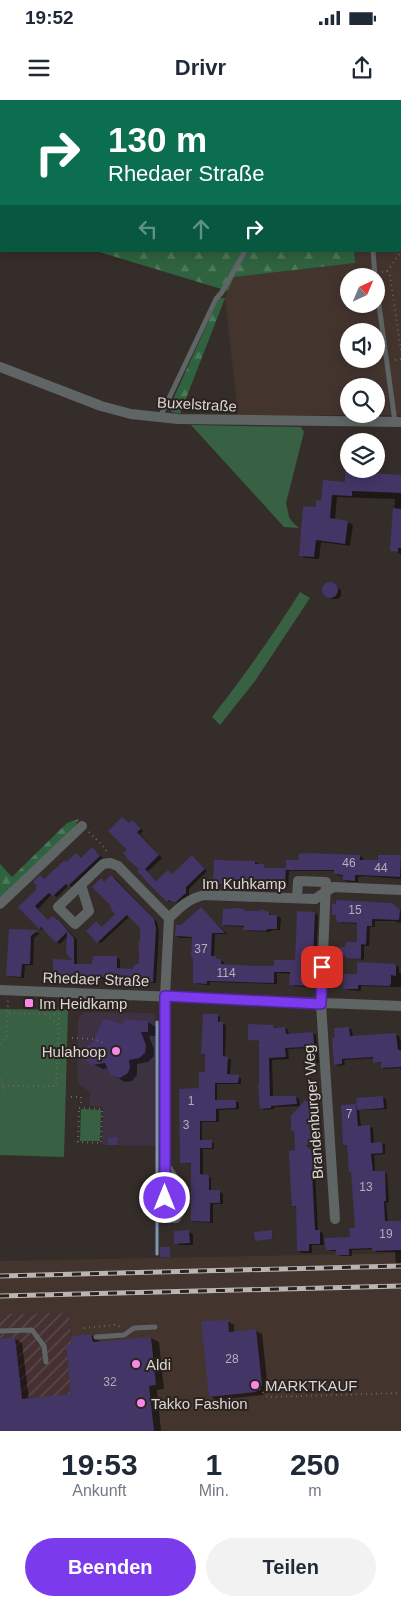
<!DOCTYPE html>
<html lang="de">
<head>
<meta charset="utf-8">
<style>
  body { margin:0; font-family:Arial,sans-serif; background:#f2f2f3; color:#1f2937; height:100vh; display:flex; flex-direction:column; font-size:19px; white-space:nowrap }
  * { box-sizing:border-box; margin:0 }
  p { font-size:16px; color:#747a83 }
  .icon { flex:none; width:28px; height:28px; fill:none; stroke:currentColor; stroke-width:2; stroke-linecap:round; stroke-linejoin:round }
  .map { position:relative; height:1331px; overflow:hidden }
  .sheet { display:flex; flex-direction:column; background:#fff; flex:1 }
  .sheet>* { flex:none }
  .guide { position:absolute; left:0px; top:0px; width:401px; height:152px; box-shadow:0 2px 12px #0003; background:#0b6e4f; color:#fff; overflow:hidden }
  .needle { width:32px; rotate:44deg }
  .controls { position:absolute; left:340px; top:168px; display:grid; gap:10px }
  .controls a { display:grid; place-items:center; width:45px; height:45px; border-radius:50%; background:#fff; box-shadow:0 2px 12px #0003; font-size:25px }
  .pin { position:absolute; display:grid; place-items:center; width:42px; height:42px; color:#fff; margin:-21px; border-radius:10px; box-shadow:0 2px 8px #0006 }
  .me { position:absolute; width:55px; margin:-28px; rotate:0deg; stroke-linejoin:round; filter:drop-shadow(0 0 4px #0008) }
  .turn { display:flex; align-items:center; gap:18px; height:105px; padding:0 25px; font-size:22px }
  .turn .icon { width:65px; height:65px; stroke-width:2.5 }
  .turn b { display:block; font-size:35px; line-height:42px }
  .lanes { display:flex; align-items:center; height:48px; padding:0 25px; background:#0003; justify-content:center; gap:25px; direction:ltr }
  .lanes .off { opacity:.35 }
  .eta { display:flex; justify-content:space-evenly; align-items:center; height:85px; text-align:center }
  .eta b { font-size:30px; font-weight:800; line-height:35px }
  .button { display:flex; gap:10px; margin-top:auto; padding:10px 25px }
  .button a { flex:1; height:58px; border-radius:30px; background:#7c3aed; color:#fff; font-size:20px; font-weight:800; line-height:58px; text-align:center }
  .button a+a { background:#f2f2f3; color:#1f2937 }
  .status { display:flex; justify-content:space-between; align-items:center; height:35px; padding:0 25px; background:#fff; direction:ltr }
  .status svg { height:14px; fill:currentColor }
  header { display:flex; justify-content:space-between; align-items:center; height:65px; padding:0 25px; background:#fff; font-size:22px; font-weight:800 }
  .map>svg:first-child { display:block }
</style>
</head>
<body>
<div class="status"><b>19:52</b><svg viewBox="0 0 49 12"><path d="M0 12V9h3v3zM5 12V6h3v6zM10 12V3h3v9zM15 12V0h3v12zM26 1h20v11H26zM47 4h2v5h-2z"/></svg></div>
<header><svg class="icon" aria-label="menu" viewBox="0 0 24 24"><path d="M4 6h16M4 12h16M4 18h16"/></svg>Drivr<svg class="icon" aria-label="share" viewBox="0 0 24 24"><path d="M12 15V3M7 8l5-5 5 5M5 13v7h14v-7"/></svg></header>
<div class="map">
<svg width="401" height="1331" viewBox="0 0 401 1331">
  <defs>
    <pattern id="industrial-furrows" width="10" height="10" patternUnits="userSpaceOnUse" patternTransform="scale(1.25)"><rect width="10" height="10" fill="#453032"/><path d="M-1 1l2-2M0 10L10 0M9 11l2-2" fill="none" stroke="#5f4d4f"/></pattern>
    <pattern id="forest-firs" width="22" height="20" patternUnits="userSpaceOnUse" patternTransform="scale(1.25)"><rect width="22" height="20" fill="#2f623e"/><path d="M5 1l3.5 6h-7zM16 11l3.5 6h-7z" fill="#4d7859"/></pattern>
  </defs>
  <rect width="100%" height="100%" fill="#352d29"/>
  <path fill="#43342e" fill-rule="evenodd" d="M271 0H401V315H238L225 198 234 177 354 163V151H400V1H271ZM349 176H376V204H349ZM349 231H376V259H349ZM349 286H376V314H349Z
    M401 1153V1331H83L69 1213 0 1214V1161Z"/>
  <path fill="url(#industrial-furrows)" d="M69 1213 72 1244 79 1293 0 1331V1214Z"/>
  <path fill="#3d3241" d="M84 912 155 913V1046L102 1045 103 1007 89 1006 90 992 77 982 78 919Z"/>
  <path fill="#386143" d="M191 325 301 327 304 332 286 403 289 417 293 423 299 428 284 427Z
    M300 492 310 498 255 581 220 625 212 617C244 576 273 535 300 492Z
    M0 909 68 910 64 1057 0 1055Z
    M81 1009 101 1010 100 1041H80Z"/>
  <path fill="url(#forest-firs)" d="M0 0H271L1 1V122Z
    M96 151H354L355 163 234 177 228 191Z
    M219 198H225L180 314 172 312 169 308Z
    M79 719 73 729 0 800V764L12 777 67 723Z"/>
  <path fill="#0007" d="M311 0H337V1H311Z
    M400 25H401V85L400 84Z
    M349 356V369H376L375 375 401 376V454L392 450 395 399 337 397 335 420 348 422 353 425 350 446 321 442 319 459 305 458 300 455 317 408 346 384Z
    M328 484H333L341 490V496L338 499H332L324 493V488Z
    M132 721 143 731 140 734 162 758 147 772 157 781 173 775 195 758 207 771 189 789V795L179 803 167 801 141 769 129 750V724Z
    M92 749 103 758 72 787 69 785 57 797 52 794 38 809 49 821 53 817 61 822 77 840V865L93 866 117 858 120 859V869L135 870 140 864 141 828 130 816 101 843 98 842 97 823 103 828 117 814 101 780 105 783 112 777 115 778 157 822 159 831 156 883 58 876 54 874 55 861H75L67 853 68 836 60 844 56 842 44 829 43 830 39 828 19 807 38 789 41 777 45 780 76 754 82 759Z
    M360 756 363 758V761H379L398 757 401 758V779L364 776 358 777V782H347L344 780V776H339L335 774V771H289L288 787H284V788L218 785 214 783 255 762 267 769 287 770V761Z
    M392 804 401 811V808V823L394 821H375V827H370L369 846H364V860L344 857 341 856 358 843 359 824 342 823 333 814Z
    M201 808 227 834H215L214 858 224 862V865L275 867 296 861 314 813 318 815 315 888 294 886 290 884 291 874 277 873V884L210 882V885L197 884 194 882 193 838H180L176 836 182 826Z
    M244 811 247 812 269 813 272 816H277L281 818 280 830H273L269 832 248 831 245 829V827L227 826 223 824Z
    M10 830 40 833 34 838 33 865H25L24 878 10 877 7 875Z
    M396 865 399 867V873H401V887L361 886V891L348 890 345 888 358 876Z
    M218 916 220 917V923L226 925 225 958 231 959 230 976 241 978V984H217V1001H236L239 1003V1009L219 1010V1022H202V1041L214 1043V1049H203V1075L211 1078V1091L223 1093V1104H213V1123L195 1122 192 1121V1064L181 1062 200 989 206 974 205 955 203 953Z
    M148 922 156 927V936H149L154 950V956L148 962 137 964V975L132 981 125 982 111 974 109 968 103 969 89 962 124 926Z
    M273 926 277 929 285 928 288 930 289 935 313 933 316 935 319 963H312L309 961 308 948 288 949 289 959 272 960 273 998 296 997 299 999 300 1006 274 1007V1009L264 1010 261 1008 260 942 249 939Z
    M349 928 352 930 353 937 396 935 399 936 401 942V971L400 968 385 969 382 968V963L374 962V958L344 960 345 965 338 966 335 964Z
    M383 998 386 999 387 1009 359 1010 361 1027H370L373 1028 374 1044 382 1043 385 1045V1054L374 1055 375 1072H384L387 1074 389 1102 386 1103 388 1123 401 1122V1167L396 1165 395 1152H376L373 1149 352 1150V1156H341L337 1154V1151H330L327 1149 351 1138 356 1129 353 1073 350 1072 349 1047 345 1044 356 1005 358 1007Z
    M309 1004H314L318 1006 320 1045 307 1046 317 1056 318 1072H315L318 1131 323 1133 324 1145H312V1153H302L298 1151 297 1108 293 1105 297 1052Z
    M272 1131 274 1139 256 1140Z
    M189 1132 193 1134V1145H179L175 1143Z
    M227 1221 234 1225V1233L256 1231 262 1234 268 1289 263 1295 216 1300 210 1296Z
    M91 1235 99 1240 100 1243 151 1238 159 1242 164 1289 157 1290 161 1331H0V1240L14 1238 22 1243 29 1299 73 1295V1246Z"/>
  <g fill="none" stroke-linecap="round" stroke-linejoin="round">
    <path stroke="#7f97b6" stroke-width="3" d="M157 922V1154"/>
  </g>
  <path fill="#433565" d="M345 369H371L370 373 401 375V393L352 391V396L332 395 330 418 348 421 345 444 316 440 314 457 299 456 303 406 316 407V400L321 401 323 380 345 382Z
    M393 408 401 409V448H398V452L390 451V447Z
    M322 490a8 8 0 1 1 16 0a8 8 0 1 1-16 0Z
    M122 717 129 723 132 720 141 729 137 732 159 755 145 769 156 781 168 770 172 774 192 755 205 769 186 787V793L176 802H172L169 800 167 802 151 786 137 771 139 769 126 758 127 757 123 753 127 750 108 731Z
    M92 747 100 756 68 786 66 784 53 796 49 793 35 806 48 820 53 816 57 820 58 819 74 838V864H92L93 856H117V868L133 869 134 865 139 863V847L138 843 140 840V828L127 815 97 843 86 831 96 821 102 827 115 814 110 808 111 806 92 787 101 778 104 782 111 775 154 819 156 828 153 882 116 880V878L53 875V859L72 860 66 853 67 832 56 843 41 827 39 829 18 807 37 789 35 788 37 786 33 782 40 775 44 779 65 760 66 762 76 753 81 758Z
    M304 753 360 755V760H378V755H401L400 777 360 775H355V781L343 780V775L334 774V770H286V760H298L299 754Z
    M214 760 255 761V764H264V768H286L285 786H280V787L213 784Z
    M336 800 392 803 400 810 399 820 372 819V826H367L366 845 361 844V859L345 858V856H340V847H345L346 842H357V823L337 822 335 815H332V803L336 804Z
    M201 807 225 833H212L211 856H216V859H221V864L254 866H274V860H295L297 811 315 812 312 886 289 885 290 872H274V883L207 881V884L193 883V857H191L192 837 175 836 176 825H181Z
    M239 808 244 809V811H259L262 809 265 811 269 812V815H277V829H268L265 831 243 830 244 826 222 825 223 809Z
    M9 829 38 830 31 836 30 864H22L21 877 6 876Z
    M357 862 396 864V876L391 875V884L389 886 358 885V889H343L344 874H357Z
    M203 914H218V922H223V956L228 957 227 974 239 975 238 983H215V1000H236V1008L216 1009V1021H200V1040H212V1048H200V1074L209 1075V1090H220V1103H210V1122L191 1121V1063H180L179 989 199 988V972H205V954H201Z
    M103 919 109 920 123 924 124 920 148 921V932H141L146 945 145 953 139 958 129 960 130 967 128 973 120 978 110 975 105 963 92 965 87 962 84 957 85 948 93 942Z
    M248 924 273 925 274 928 285 927 286 934 313 932 316 962H307V947L285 948 286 957 269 958 270 996H296L297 1004 271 1006V1008L260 1009 258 985H259V941L248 940Z
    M349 927 350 936 396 933 398 950H401V967L381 968V962L373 963V957L342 959V964L334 965 332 938 335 937 334 928Z
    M383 996 384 1008 357 1010 356 998Z
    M305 1000 308 1003H314L317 1044 306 1045 314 1053 315 1070H312L315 1130H320V1144H309V1151H297L296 1106H292L290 1076 289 1051 295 1050 294 1031H291V1016Z
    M356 1004 358 1026 370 1025 371 1043 382 1042 383 1053 371 1054 373 1071H385L386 1101H384L385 1121H401V1150L372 1151V1148L349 1149V1155H336V1150H326L324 1138 350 1137 349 1128H355L351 1072H349L347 1045H343L341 1005Z
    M108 1037H118L117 1045H108Z
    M189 1130 190 1143 174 1144V1131Z
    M272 1130 273 1139 255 1141 254 1132Z
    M160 1147H170V1157H160Z
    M228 1220 229 1232 256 1229 262 1285 256 1292 209 1297 201 1221Z
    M91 1234 93 1242 151 1237 156 1285 149 1286 154 1331H0V1239L15 1237 22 1299 71 1294 66 1245 72 1244 71 1236Z"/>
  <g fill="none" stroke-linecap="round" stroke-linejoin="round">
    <path stroke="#6b6461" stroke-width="2" stroke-dasharray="1 4" stroke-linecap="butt" d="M10 1 11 0
      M303 1V0
      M0 6H1
      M0 26 1 23
      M387 171 390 175 401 250
      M382 172 387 171 401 152
      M395 260 401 259
      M89 732 105 748 107 753
      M9 913 59 914
      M46 914 58 925
      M72 938 93 939 104 943
      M0 944 7 936 8 899
      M0 978 3 986V993
      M3 986H56L60 902
      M71 997H81V1007
      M79 1008 102 1009 101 1043 78 1042Z
      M84 1228 114 1225 121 1227
      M259 1289 268 1297 401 1293"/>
    <path stroke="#5f6465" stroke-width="5" d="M334 0 335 1
      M368 1 371 0
      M376 1V0
      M400 127 401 126
      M373 151 375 176
      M376 183 395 322
      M160 317 216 199 222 192 245 151
      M0 1231 32 1230 44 1246 46 1262
      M96 1237 124 1235 134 1228 155 1227"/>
    <path stroke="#5f6465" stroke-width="10" d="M0 267 101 306 131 314 178 319 401 322
      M81 785 89 811 75 824 58 807 103 764 110 763 118 766 169 818
      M297 798 298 781 326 782 321 904 335 1119
      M0 804 82 726
      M0 890 401 906
      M165 1065 177 1083 180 1111 176 1118H168L165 1114V896L169 818C180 807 188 799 204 795L315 799 333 787 401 790"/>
    <defs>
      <path id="rail" d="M0 1176 401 1166
        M0 1196 401 1186"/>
    </defs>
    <use href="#rail" stroke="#bbb5b2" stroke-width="5"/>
    <use href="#rail" stroke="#2b2320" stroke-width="3" stroke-dasharray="9" stroke-linecap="butt"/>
  </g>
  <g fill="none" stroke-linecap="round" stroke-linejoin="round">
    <defs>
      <path id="route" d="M165 1098V896L321 904 322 867"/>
    </defs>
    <use href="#route" stroke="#51269a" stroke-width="12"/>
    <use href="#route" stroke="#7c3aed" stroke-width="9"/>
  </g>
  <g fill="#f987e9" stroke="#2b2320" stroke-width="2">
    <rect x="24" y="898" width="10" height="10" rx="2.5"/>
    <circle cx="116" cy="951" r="5"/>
    <circle cx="136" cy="1264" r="5"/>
    <circle cx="255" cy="1285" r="5"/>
    <circle cx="141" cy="1303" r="5"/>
  </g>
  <g text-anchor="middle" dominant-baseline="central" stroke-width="4" stroke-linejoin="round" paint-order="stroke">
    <g font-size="12" fill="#b5adb8">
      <text x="349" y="763">46</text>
      <text x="381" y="768">44</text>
      <text x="355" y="810">15</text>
      <text x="201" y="849">37</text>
      <text x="226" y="873">114</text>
      <text x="191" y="1001">1</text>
      <text x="349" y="1014">7</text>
      <text x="186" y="1025">3</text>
      <text x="366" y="1087">13</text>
      <text x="386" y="1134">19</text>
      <text x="232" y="1259">28</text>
      <text x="110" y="1282">32</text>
    </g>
    <g font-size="15" fill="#dbd5d3" stroke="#2b2320">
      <text transform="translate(197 304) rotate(3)">Buxelstraße</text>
      <text x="244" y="783">Im Kuhkamp</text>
      <text transform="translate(96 879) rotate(2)">Rhedaer Straße</text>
      <text transform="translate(313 1012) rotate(-94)">Brandenburger Weg</text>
    </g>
    <g font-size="15" fill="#dbd5d3" stroke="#2b2320" text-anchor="start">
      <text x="39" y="903">Im Heidkamp</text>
      <text x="106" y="951" text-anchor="end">Hulahoop</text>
      <text x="146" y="1264">Aldi</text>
      <text x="265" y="1285">MARKTKAUF</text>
      <text x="151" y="1303">Takko Fashion</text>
    </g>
  </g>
</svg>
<div class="controls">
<a><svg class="needle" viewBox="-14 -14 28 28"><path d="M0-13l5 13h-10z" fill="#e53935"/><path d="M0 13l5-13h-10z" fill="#747a83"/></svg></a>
<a><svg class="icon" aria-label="sound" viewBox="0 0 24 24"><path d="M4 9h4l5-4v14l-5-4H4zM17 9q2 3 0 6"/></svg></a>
<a><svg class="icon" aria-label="search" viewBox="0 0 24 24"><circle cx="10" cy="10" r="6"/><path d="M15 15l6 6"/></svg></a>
<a><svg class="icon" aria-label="layers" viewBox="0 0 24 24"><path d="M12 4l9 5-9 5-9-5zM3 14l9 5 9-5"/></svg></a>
</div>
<div class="pin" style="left:322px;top:867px;background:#d93025"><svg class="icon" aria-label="arrive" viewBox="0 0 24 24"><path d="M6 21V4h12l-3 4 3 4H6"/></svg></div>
<svg class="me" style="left:165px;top:1098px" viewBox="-20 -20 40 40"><circle r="17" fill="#7c3aed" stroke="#fff" stroke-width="3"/><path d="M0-11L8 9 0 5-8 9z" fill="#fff"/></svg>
<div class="guide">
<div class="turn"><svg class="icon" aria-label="right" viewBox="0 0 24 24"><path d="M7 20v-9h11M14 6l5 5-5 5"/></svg><div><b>130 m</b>Rhedaer Straße</div></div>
<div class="lanes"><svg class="icon off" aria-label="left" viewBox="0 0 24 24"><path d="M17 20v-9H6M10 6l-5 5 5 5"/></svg><svg class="icon off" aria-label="ahead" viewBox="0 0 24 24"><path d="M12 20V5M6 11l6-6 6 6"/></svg><svg class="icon" aria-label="right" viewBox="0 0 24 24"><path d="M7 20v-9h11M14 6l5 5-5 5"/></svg></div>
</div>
</div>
<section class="sheet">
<div class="eta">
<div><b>19:53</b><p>Ankunft</p></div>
<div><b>1</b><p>Min.</p></div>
<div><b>250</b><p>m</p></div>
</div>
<div class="button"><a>Beenden</a><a>Teilen</a></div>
</section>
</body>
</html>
